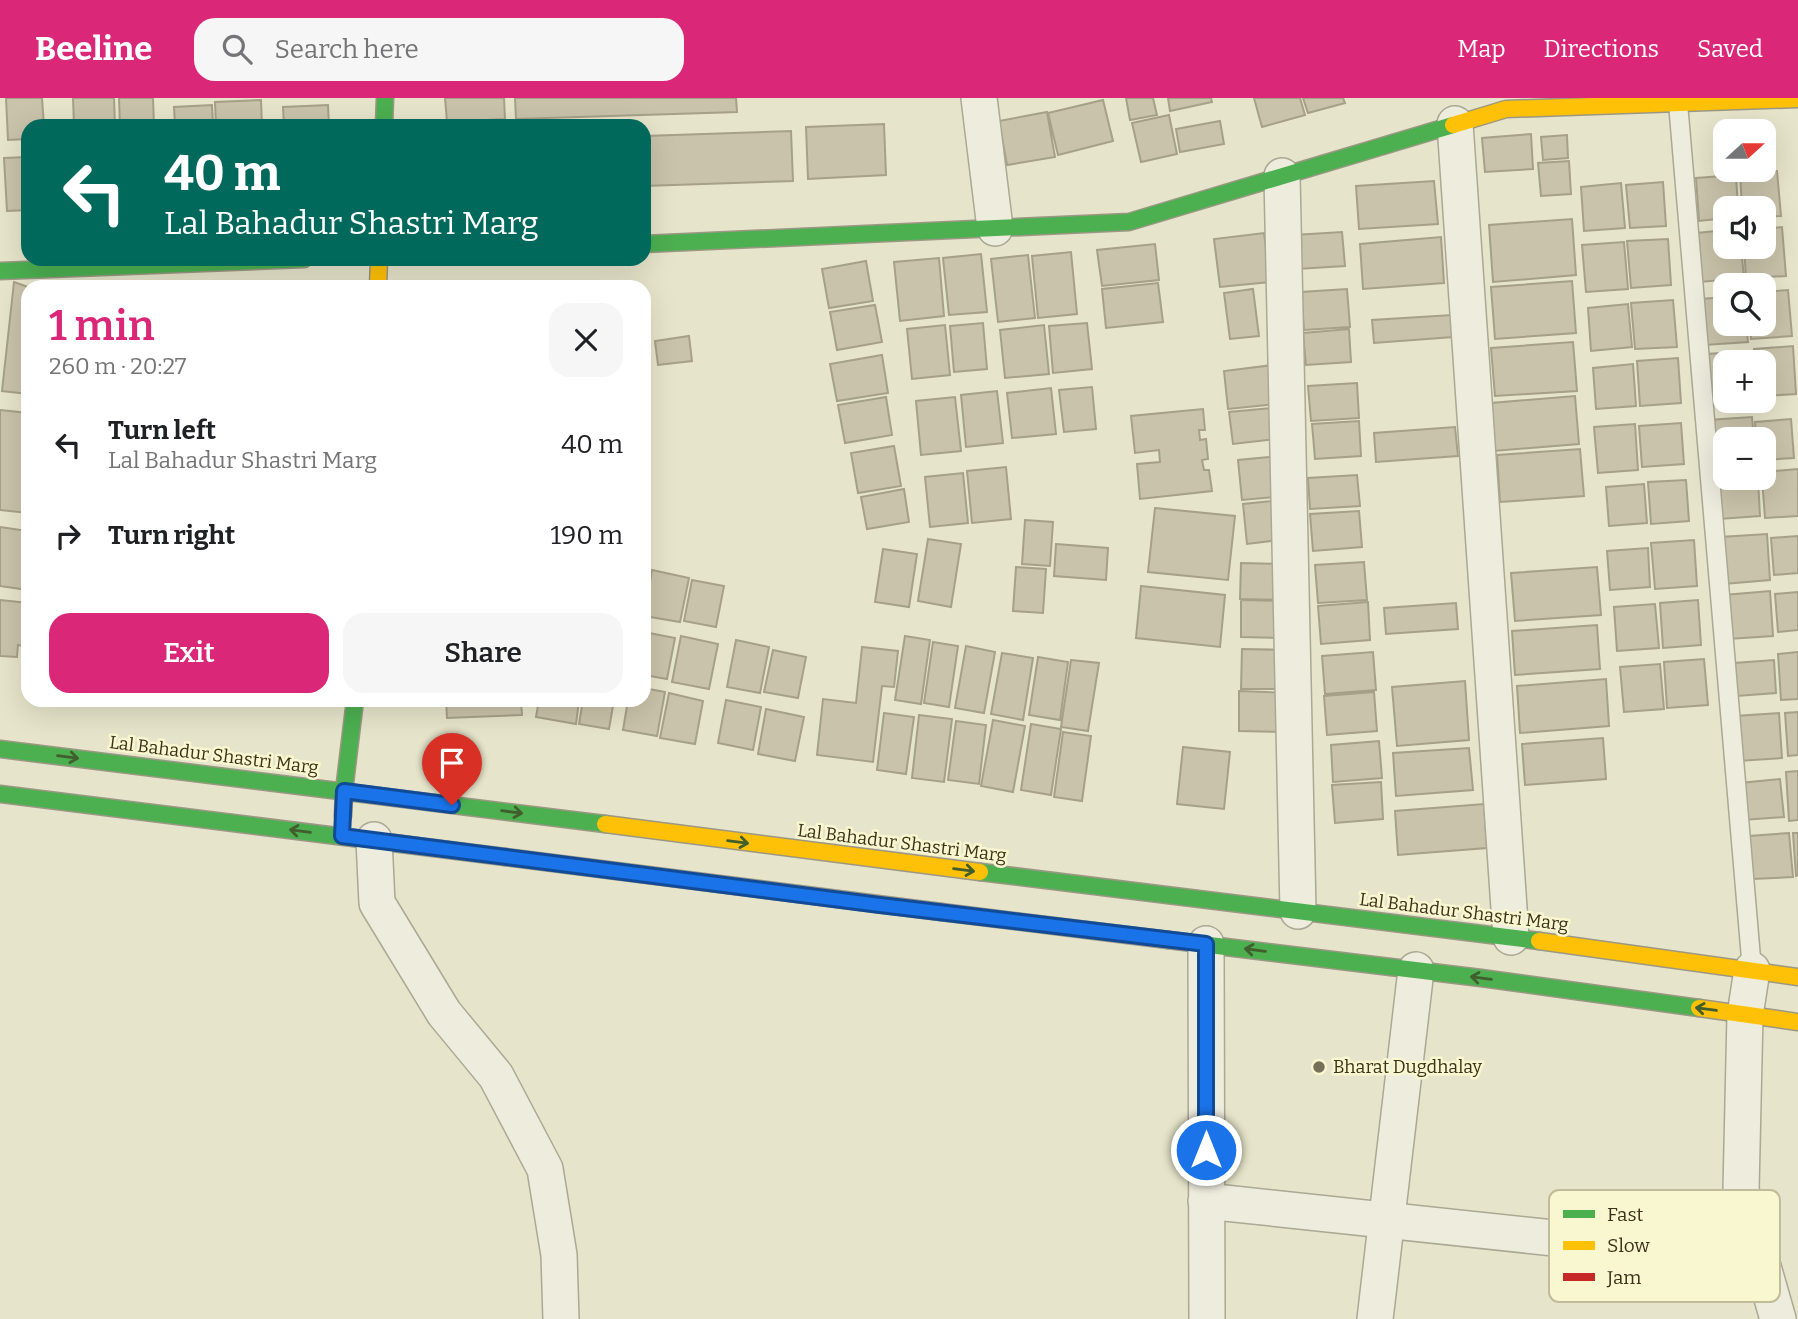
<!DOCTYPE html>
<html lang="en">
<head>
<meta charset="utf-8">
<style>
  body { margin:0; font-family:Bitter,serif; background:#f6f6f6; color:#202124; height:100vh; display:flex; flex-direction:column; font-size:26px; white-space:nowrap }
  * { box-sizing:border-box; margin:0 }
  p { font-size:23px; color:#757577 }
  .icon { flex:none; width:38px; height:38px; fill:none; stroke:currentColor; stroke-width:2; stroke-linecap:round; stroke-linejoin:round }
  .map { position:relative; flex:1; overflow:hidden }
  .side { position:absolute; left:21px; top:182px; width:630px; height:427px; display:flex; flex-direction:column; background:#fff; border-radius:21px; box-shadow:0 7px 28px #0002 }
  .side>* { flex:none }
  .guide { position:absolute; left:21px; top:21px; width:630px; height:147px; border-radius:21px; box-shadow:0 7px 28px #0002; background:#00695c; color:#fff; overflow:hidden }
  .needle { width:46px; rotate:69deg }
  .controls { position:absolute; left:1713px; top:21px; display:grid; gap:14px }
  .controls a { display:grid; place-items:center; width:63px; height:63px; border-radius:14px; background:#fff; box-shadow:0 7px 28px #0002; font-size:35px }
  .pin { position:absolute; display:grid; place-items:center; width:60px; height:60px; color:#fff; margin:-72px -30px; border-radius:50% 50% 50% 0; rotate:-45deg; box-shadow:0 0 7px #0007 }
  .pin .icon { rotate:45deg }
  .me { position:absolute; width:77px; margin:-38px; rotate:0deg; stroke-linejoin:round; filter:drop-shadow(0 0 5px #0008) }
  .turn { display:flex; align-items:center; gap:24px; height:147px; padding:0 28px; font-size:32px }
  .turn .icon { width:91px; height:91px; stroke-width:2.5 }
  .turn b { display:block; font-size:49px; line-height:60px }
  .round { display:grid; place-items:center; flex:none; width:74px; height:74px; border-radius:21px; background:#f6f6f6 }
  .overview { display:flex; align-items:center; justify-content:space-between; height:119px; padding:0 28px }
  h1 { font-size:42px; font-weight:600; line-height:52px; color:#db2777 }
  .button { display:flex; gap:14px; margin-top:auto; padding:14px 28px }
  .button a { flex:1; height:80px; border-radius:21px; background:#db2777; color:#fff; font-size:28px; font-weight:600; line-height:80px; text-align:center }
  .button a+a { background:#f6f6f6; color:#202124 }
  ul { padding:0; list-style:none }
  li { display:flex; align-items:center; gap:21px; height:91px; padding:0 28px }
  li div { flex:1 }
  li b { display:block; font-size:26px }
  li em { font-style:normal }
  header { display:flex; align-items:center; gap:42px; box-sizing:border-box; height:98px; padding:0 35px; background:#db2777; color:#fff }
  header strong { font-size:33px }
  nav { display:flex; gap:38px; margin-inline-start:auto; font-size:24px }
  .search { width:490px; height:63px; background:#f6f6f6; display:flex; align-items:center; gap:18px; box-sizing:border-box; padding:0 24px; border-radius:21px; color:#757577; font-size:26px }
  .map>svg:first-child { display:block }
</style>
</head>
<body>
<header>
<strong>Beeline</strong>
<div class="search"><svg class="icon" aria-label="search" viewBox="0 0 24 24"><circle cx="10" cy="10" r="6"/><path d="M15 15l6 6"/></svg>Search here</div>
<nav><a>Map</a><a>Directions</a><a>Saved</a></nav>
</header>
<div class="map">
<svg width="1798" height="1221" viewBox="0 0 1798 1221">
  <rect width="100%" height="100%" fill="#e6e4ca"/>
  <path fill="#cac3ab" stroke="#a7a089" stroke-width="2" d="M6 0H42L44 28H28V41L8 42Z
    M73 0H114L115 28H74Z
    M119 0H153L154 28H120Z
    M445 0H504L505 21 447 24Z
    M515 0H736L737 14 516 21Z
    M1126 0H1153L1157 17 1130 22Z
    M1168 0H1211L1212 4 1170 13Z
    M1254 0H1300L1305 17 1262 29Z
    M1303 0H1343L1345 5 1308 15Z
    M261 2 262 28H216L215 4Z
    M1103 2 1113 43 1058 57 1048 15Z
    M212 7 213 28H175L174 9Z
    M328 7 329 28H284L283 9Z
    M1047 14 1055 59 1007 67 999 23Z
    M1169 17 1177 56 1141 64 1132 25Z
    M1220 23 1224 46 1180 54 1176 31Z
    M884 26 886 77 808 81 806 29Z
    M791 33 793 83 644 88V38Z
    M1531 36 1533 71 1485 74 1482 40Z
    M1567 37 1568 60 1543 62 1541 39Z
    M28 59V112L7 113 4 60Z
    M1569 63 1571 96 1541 98 1538 65Z
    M1777 73 1781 118 1764 119V110H1742L1740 75Z
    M1736 77 1738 110H1726V120L1699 123 1696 80Z
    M1434 83 1438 126 1359 131 1356 88Z
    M1663 84 1666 128 1630 130 1626 87Z
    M1621 85 1625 130 1584 133 1581 89Z
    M1572 121 1576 177 1493 184 1489 127Z
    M1782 129 1786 178 1746 180 1744 149H1764V131Z
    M1726 132V149H1741L1744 180 1700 184 1697 135Z
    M1342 134 1345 168 1297 171 1294 137Z
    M1264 135 1270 184 1220 189 1214 141Z
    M1441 139 1444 185 1363 191 1360 146Z
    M1668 141 1671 187 1631 190 1627 143Z
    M1624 144 1628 191 1586 194 1582 147Z
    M1155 146 1159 182 1102 188 1097 152Z
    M1071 154 1077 216 1038 220 1032 158Z
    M981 156 987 214 949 217 943 160Z
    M1028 157 1035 220 998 224 991 161Z
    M939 160 944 218 900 223 894 164Z
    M866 163 873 203 829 210 822 171Z
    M1572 183 1576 235 1495 241 1491 189Z
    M14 184 28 189V296L2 293Z
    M1158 185 1163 224 1106 230 1102 191Z
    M1253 191 1259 238 1230 241 1224 195Z
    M1347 191 1350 229 1304 232 1301 194Z
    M1788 192 1792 238 1751 241 1750 226H1764V194Z
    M1726 199V226H1746L1748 244 1705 247 1701 201Z
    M1673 202 1677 249 1635 251 1631 205Z
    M1628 206 1632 249 1591 253 1588 210Z
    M875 207 882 244 837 252 830 214Z
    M1452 217 1453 239 1374 245 1372 222Z
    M983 225 987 271 954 274 950 228Z
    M1087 225 1092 271 1053 275 1049 228Z
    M945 227 950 277 912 281 907 231Z
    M1044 227 1049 276 1005 280 1000 232Z
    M1349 231 1351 264 1306 267 1303 235Z
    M689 238 692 263 658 267 655 243Z
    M1573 244 1577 293 1495 298 1491 250Z
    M1793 248 1796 296 1764 298V264H1755L1754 251Z
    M1748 253 1749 264H1726V300L1711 301 1707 256Z
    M882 257 888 295 837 303 830 266Z
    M1678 260 1681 305 1640 308 1637 263Z
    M1633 266 1636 308 1596 311 1593 270Z
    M1273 267 1277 306 1228 311 1224 273Z
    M1357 285 1359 320 1311 323 1308 288Z
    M1092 289 1096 331 1064 334 1059 292Z
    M1051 290 1056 336 1012 340 1007 295Z
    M997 293 1003 345 966 349 961 297Z
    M1575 298 1579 346 1494 353 1491 305Z
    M886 299 892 337 845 345 838 307Z
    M955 299 961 353 921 357 916 303Z
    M1273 310 1276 341 1233 346 1229 314Z
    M1203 311 1205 332H1199L1200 342 1206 341 1208 361 1202 362 1204 372H1209L1212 393 1140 401 1137 366 1160 364 1159 352 1135 355 1131 318Z
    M0 312 28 315V415L0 412Z
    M1752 319 1754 341H1726V369L1712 370 1708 322Z
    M1791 321 1794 360 1764 362V341H1756L1755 324Z
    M1359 323 1361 358 1315 361 1312 326Z
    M1681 325 1684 366 1642 369 1639 328Z
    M1635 326 1638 372 1598 375 1594 329Z
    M1455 329 1458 358 1376 364 1374 335Z
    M894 348 901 388 858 395 851 355Z
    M1580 351 1584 398 1500 404 1497 357Z
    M1280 358 1284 398 1242 402 1238 362Z
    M1006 369 1011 421 972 425 967 373Z
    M1798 371V418L1765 420 1762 380H1764V374Z
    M963 375 968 425 930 429 925 379Z
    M1357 377 1360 408 1310 411 1308 380Z
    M1758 381 1760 418 1719 421 1716 384Z
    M1686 382 1689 423 1651 426 1648 384Z
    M1644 386 1647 425 1609 428 1606 389Z
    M904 391 909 424 867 431 861 399Z
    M1283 402 1287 441 1247 446 1243 406Z
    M1155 410 1235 418 1228 482 1148 474Z
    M1359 413 1362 449 1313 453 1310 416Z
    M1025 422 1053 424 1050 468 1022 466Z
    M0 429 28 433V492L0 488Z
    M1767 436 1770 482 1724 486 1720 439Z
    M1798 438V475L1774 477 1771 440Z
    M928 441 961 446 951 509 918 503Z
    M1694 442 1697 488 1655 491 1651 445Z
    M1056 446 1108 450 1106 482 1054 478Z
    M1648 450 1650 489 1610 492 1607 453Z
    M883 451 917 456 909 509 875 504Z
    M1364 464 1367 502 1318 505 1315 467Z
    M1241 465 1289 466 1288 502 1240 501Z
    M1016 469 1046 471 1043 515 1013 513Z
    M1597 469 1601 517 1515 523 1511 475Z
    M652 472 689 480 680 524 644 518Z
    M692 482 724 488 716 529 684 523Z
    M1141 488 1225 497 1220 549 1136 540Z
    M1770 493 1773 538 1728 541 1724 497Z
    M1798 494V532L1778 534 1775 496Z
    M0 502 28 505V549L18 547 17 559 0 558Z
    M1241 502 1288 503 1287 540 1241 539Z
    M1698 502 1701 547 1663 550 1660 505Z
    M1368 504 1370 542 1321 546 1318 508Z
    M1456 505 1458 531 1386 536 1384 510Z
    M1655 506 1659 550 1617 553 1614 509Z
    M1597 527 1600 571 1515 577 1512 533Z
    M644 534 675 540 667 581 644 577Z
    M681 538 718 546 709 591 672 584Z
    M905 538 930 542 921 606 895 602Z
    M736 542 769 549 760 595 727 589Z
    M933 544 958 548 949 609 924 605Z
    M966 548 995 554 984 615 955 610Z
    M862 549 898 553 894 589 882 588 873 664 817 657 823 601 856 605Z
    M1242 551 1290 552 1289 591H1241Z
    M773 552 806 559 798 600 764 594Z
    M1373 554 1376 592 1325 596 1322 558Z
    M1798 554V601L1781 602 1778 556Z
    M1002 555 1033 560 1023 622 991 616Z
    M1038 559 1068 564 1060 622 1029 617Z
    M1704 561 1708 607 1667 610 1664 564Z
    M1071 562 1099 565 1088 633 1061 629Z
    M1774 562 1776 595 1737 598 1734 565Z
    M1660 566 1664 611 1624 614 1620 569Z
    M1606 581 1609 628 1520 635 1517 588Z
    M1465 583 1469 642 1397 648 1392 589Z
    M644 590 665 594 657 638 623 632 628 602H644Z
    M1239 593 1288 595V634L1239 633Z
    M1374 594 1377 633 1327 637 1324 598Z
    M669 595 703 603 695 646 660 640Z
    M446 602H521L522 617 447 620Z
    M539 602H579L576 626 536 619Z
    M583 602H614L609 631 579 626Z
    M726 602 761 609 753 652 718 645Z
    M766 611 804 619 795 663 758 656Z
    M1798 614V657L1788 658 1785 615Z
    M884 615 914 619 906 676 877 672Z
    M1779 615 1782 660 1738 663 1735 618Z
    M919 617 952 621 944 684 912 680Z
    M993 622 1025 628 1013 694 981 688Z
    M956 623 986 627 979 686 948 682Z
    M1031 626 1061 631 1051 697 1021 692Z
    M1063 634 1091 638 1082 703 1054 699Z
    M1603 640 1606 681 1525 687 1522 646Z
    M1379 643 1382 680 1333 684 1331 647Z
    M1183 649 1230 654 1224 711 1177 706Z
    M1469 650 1473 692 1396 698 1393 655Z
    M1798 673V722L1789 723 1786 674Z
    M1780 681 1784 719 1743 722 1740 685Z
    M1381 684 1383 721 1335 725 1332 687Z
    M1484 706 1487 750 1398 757 1395 713Z
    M1789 735 1793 779 1753 781 1749 738Z
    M1793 735H1798V777L1796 778Z"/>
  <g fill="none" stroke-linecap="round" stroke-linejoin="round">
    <defs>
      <path id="lane" d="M1678 5 1752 872"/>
      <path id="street" d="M979 0 995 130
        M1455 26 1511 839
        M1282 78 1298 813
        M374 742 377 805 444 915 496 978 545 1071 559 1157 561 1221
        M1206 846 1207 1221
        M1752 872 1745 917 1741 1092 1778 1221
        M1206 1103 1761 1162
        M1375 1221 1416 872"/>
      <path id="fast" d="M384 28 385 0
        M644 146 1129 124 1453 27
        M0 173 304 161
        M0 651 605 726
        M0 696 505 759
        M343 718 344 693 355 602
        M980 774 1539 843
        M1168 842 1481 880 1699 910"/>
      <path id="slow" d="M1453 27 1506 11 1798 1
        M378 189 379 161
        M605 726 980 774
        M505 759 941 814
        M1539 843 1798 879
        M1699 910 1798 924"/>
      <path id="jam" d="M941 814 1168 842"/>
    </defs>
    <use href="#lane" stroke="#aba894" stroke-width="21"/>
    <use href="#street" stroke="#aba894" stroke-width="38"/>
    <use href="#fast" stroke="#9b9784" stroke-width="19"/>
    <use href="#slow" stroke="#9b9784" stroke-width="19"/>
    <use href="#jam" stroke="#9b9784" stroke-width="19"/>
    <use href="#lane" stroke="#edecdd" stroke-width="18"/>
    <use href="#street" stroke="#edecdd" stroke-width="35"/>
    <use href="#fast" stroke="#4caf50" stroke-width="16"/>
    <use href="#slow" stroke="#ffc107" stroke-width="16"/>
    <use href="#jam" stroke="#c62828" stroke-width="16"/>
  </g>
  <defs><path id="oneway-shaft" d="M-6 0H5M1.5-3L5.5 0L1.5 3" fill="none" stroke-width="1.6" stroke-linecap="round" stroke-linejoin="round" transform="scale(1.75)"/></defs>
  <g stroke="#415e2e">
    <use href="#oneway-shaft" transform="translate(68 659) rotate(7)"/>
    <use href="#oneway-shaft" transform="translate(512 714) rotate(7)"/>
    <use href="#oneway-shaft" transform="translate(300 733) rotate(-173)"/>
    <use href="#oneway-shaft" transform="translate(738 744) rotate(7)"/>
    <use href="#oneway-shaft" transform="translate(964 772) rotate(7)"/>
    <use href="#oneway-shaft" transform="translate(1255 852) rotate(-173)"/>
    <use href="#oneway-shaft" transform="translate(1481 880) rotate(-173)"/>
    <use href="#oneway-shaft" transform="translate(1706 911) rotate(-172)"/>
  </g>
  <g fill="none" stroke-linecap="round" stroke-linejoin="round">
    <defs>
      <path id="route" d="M452 707 344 693 342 738 880 807 1206 846V1052"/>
    </defs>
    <use href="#route" stroke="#114b97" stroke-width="18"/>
    <use href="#route" stroke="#1a73e8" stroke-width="12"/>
  </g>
  <circle fill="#777058" stroke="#f9f7cf" stroke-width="2.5" cx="1319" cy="969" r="7"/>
  <g text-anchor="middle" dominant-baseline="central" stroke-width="5" stroke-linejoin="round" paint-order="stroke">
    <g font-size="18" fill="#3b321b" stroke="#f9f7cf">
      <text transform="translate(214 657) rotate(7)">Lal Bahadur Shastri Marg</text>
      <text transform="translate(902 745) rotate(7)">Lal Bahadur Shastri Marg</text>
      <text transform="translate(1464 814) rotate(7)">Lal Bahadur Shastri Marg</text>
    </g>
    <g font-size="18" fill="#3b321b" stroke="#f9f7cf" text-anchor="start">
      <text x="1333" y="969">Bharat Dugdhalay</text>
    </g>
  </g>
  <rect x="1549" y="1092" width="231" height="112" rx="10" fill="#f9f7cf" stroke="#c0bc99" stroke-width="2"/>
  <rect x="1563" y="1112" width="32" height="8" fill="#4caf50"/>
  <rect x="1563" y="1143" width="32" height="9" fill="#ffc107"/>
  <rect x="1563" y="1175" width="32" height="8" fill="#c62828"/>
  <g font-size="19" fill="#3b321b">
    <text x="1607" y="1123">Fast</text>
    <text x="1607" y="1154">Slow</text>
    <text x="1607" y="1186">Jam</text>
  </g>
</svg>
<div class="controls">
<a><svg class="needle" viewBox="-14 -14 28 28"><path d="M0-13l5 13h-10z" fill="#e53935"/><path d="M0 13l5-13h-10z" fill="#757577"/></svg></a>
<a><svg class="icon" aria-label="sound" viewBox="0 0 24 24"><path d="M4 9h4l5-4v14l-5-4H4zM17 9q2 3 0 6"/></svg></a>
<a><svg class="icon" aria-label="search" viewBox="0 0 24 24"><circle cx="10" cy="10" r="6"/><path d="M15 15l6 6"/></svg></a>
<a>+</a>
<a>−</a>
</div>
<div class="pin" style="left:452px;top:707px;background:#d93025"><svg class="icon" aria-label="arrive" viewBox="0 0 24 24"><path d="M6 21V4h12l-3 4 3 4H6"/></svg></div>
<svg class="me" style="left:1206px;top:1052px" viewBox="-20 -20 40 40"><circle r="17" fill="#1a73e8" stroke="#fff" stroke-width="3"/><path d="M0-11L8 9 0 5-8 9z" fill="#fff"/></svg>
<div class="guide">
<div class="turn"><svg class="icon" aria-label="left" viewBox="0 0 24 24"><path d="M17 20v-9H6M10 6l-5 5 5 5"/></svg><div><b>40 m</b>Lal Bahadur Shastri Marg</div></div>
</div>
<section class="side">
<div class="overview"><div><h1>1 min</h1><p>260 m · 20:27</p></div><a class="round"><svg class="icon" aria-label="close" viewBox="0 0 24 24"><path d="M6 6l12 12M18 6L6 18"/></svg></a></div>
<ul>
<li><svg class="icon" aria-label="left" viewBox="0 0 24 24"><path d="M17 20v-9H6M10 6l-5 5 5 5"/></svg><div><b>Turn left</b><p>Lal Bahadur Shastri Marg</p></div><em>40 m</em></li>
<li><svg class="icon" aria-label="right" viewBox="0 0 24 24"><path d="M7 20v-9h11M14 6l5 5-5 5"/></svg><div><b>Turn right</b></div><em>190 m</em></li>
</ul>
<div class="button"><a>Exit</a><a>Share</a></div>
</section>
</div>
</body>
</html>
